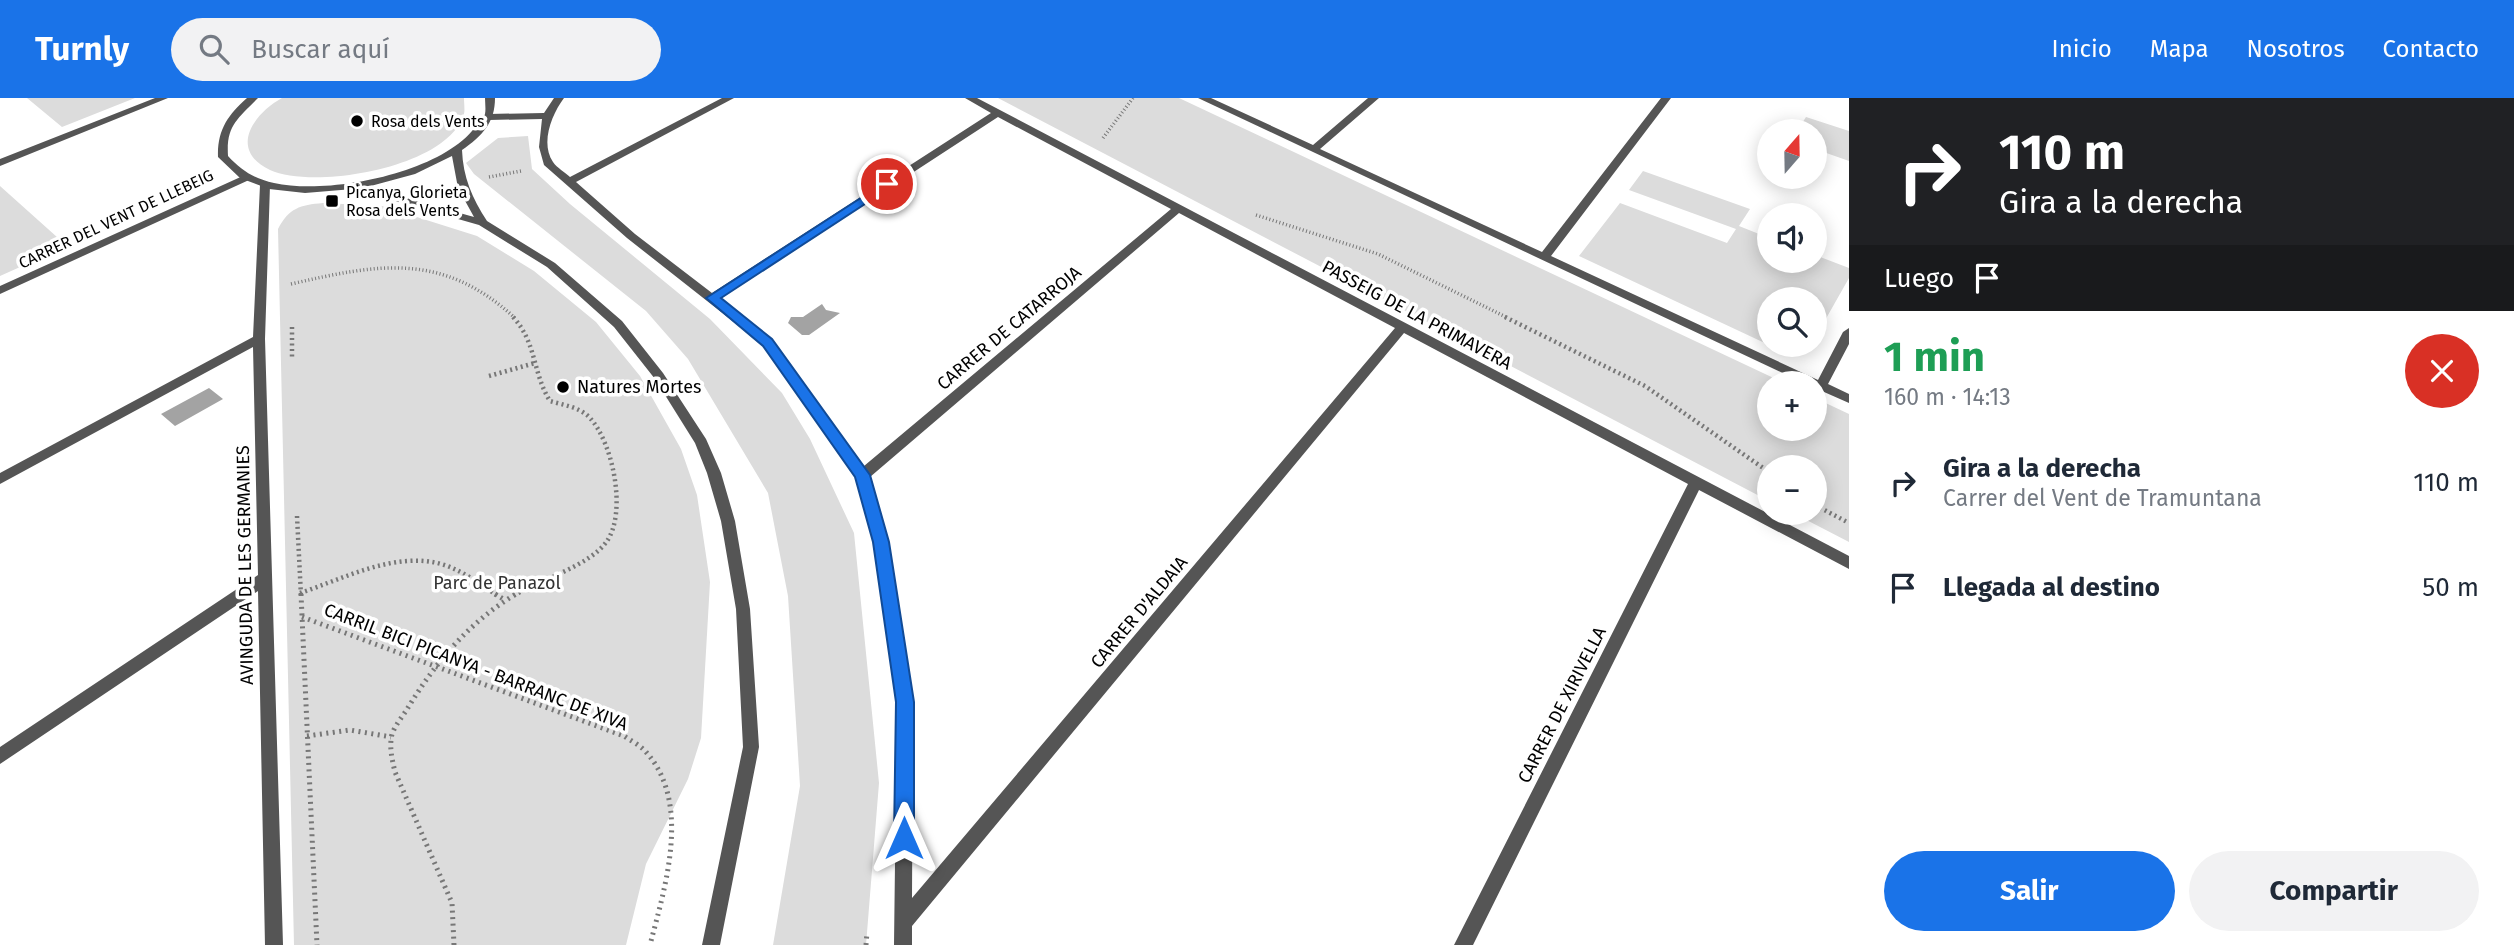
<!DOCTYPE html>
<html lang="es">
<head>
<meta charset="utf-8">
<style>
  body { margin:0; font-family:"Fira Sans",sans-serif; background:#f2f2f3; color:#1f2937; height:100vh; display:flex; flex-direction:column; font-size:26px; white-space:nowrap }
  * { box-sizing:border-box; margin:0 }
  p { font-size:23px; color:#747a83 }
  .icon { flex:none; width:38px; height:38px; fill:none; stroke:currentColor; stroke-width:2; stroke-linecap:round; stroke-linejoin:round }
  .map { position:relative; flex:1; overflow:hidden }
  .side { display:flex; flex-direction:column; background:#fff; width:665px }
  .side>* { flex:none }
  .guide { background:#202124; color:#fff; overflow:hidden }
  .needle { width:46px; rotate:20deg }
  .controls { position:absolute; left:1757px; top:21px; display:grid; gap:14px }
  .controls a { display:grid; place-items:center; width:70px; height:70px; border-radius:50%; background:#fff; box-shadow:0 4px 18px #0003; font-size:35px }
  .pin { position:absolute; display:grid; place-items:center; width:60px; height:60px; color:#fff; margin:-30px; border:4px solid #fff; border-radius:50%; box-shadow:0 2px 7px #0007 }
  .me { position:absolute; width:77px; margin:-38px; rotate:0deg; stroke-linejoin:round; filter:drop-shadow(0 0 5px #0008) }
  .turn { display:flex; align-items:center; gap:24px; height:147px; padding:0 35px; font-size:32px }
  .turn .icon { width:91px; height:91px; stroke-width:2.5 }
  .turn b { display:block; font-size:49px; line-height:60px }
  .then { display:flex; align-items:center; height:66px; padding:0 35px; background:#0003; gap:14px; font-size:26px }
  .round { display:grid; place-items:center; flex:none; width:74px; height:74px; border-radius:37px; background:#f2f2f3 }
  .overview { display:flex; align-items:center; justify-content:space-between; height:119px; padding:0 35px }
  h1 { font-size:42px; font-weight:700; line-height:52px; color:#1e9e55 }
  .button { display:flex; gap:14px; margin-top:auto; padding:14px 35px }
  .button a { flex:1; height:80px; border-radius:42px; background:#1a73e8; color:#fff; font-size:28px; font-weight:700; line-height:80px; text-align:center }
  .button a+a { background:#f2f2f3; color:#1f2937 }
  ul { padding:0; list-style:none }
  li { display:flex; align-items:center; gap:21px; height:105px; padding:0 35px }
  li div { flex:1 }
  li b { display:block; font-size:26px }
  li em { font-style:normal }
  header { display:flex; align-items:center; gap:42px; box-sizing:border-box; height:98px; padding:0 35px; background:#1a73e8; color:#fff }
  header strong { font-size:33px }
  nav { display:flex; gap:38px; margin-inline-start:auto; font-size:24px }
  .search { width:490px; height:63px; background:#f2f2f3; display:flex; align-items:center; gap:18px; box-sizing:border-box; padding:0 24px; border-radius:38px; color:#747a83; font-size:26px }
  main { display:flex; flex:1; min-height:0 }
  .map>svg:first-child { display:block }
</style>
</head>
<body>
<header>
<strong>Turnly</strong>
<div class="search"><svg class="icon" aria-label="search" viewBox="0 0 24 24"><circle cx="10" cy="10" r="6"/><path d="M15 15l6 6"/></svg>Buscar aquí</div>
<nav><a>Inicio</a><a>Mapa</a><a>Nosotros</a><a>Contacto</a></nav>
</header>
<main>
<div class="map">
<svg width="1849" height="847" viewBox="0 0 1849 847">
  <rect width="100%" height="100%" fill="#fff"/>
  <path fill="#dcdcdc" d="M27 0H135L62 29Z
    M282 0H464C464 5 465 12 464 16 448 70 314 92 270 72 228 52 253 16 282 0Z
    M998 0H1179L1784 285H1769V331H1815V300L1849 316V444L1793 415H1815V369H1769V403Z
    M1806 19 1849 33V63L1815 51V33H1797Z
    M528 38 532 71 570 106 710 221 782 295 810 341 854 435 879 685 866 847H773L800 688 788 498 768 395 688 261 646 213 474 76 466 65 498 40Z
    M1643 73 1750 111 1739 128 1769 140V163H1815V157L1849 170V180L1815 240V201H1769V247L1579 158 1620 105 1727 145 1736 131 1629 92Z
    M0 88 67 148 0 178Z
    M323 105 382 108 477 138 534 173 596 224 640 278 681 351 697 397 710 484 701 640 688 681 646 766 626 847H294L278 131C289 110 300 107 323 105Z"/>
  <path fill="#a3a3a3" d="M822 206 826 212 840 215 809 237H802L788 225 791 219H803Z
    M209 290 223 301 175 328 161 316Z"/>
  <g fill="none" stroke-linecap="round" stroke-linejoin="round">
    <path stroke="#777" stroke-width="3.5" stroke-dasharray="1 2.5" stroke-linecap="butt" d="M1103 40 1133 0
      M489 79 521 73
      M1256 117 1378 156 1508 220
      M291 186C378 166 442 153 515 220"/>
    <path stroke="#777" stroke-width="4.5" stroke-dasharray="2 3.5" stroke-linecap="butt" d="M513 219C537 245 532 274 550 303 563 307 580 309 590 320 613 345 627 414 607 443 590 468 539 482 513 498
      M1505 219 1645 288 1769 374
      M292 229V259
      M489 278 535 265
      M1815 407 1849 425
      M297 418 301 498
      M300 495C343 481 395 453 441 466 462 472 480 486 498 498"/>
    <path stroke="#777" stroke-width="5" stroke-dasharray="2 4.5" stroke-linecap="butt" d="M301 496 317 847
      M495 496 505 502
      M302 519 624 638C631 643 640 647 646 654 692 705 665 789 650 847
      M307 638 350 632 391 639
      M454 847 452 805 395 674C392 661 389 649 392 636 395 628 401 620 406 613 434 566 469 524 516 496
      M866 847 867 834"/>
    <path fill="#555" fill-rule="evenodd" d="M155 0H168L0 68V61Z
      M554 0H564C552 16 540 45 553 64 557 70 565 74 570 79L722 0H734L576 84 635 136 712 195 991 15 965 0H977L1849 458V471L1699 392 1473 847H1454L1688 386 1404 235 912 828V847H894L897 604 874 445 857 378 763 247 627 140 544 67 539 49 542 21 489 22 484 19 489 16 544 15ZM998 19 1171 111 864 368 771 241 719 201ZM1179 115 1395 230 912 800 913 604 888 445 870 379Z
      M1198 0H1211L1313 47 1368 0H1379L1320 51 1542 154 1661 0H1671L1551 158 1818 282 1843 234 1849 230V246L1828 286 1849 296V305L1815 290V285H1804Z
      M245 77 249 78V82L0 196V188Z
      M265 84 270 87 265 241 283 847H265L258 493 0 666V649L258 477 253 249 0 386V375L253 239 260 87Z"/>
    <path fill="#555" fill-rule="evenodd" d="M247 0H258C238 21 226 27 228 58 241 72 254 81 274 85 328 97 435 76 472 33 476 28 483 23 485 16 486 11 485 5 485 0H495C495 25 482 38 462 52 463 79 472 100 487 123L555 165 622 223 663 275 706 341 721 375 735 423 750 511 759 649 720 847H702L743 649 736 511 721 423 707 375 695 345 655 281 614 229 547 169 479 127 353 91 305 95 269 91 240 80 218 59C217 32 228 17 247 0ZM452 58 458 90 474 119 367 89 415 76Z"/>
  </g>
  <path fill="#1a73e8" stroke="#114b97" stroke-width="2" d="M887 83 891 84V89L721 200 772 241 870 377 889 444 914 604V740L911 747 904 750 897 747 894 740 896 604 873 444 855 379 763 248 706 200Z"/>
  <g fill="#000" stroke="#fff" stroke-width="2.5">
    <circle cx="357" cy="23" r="7"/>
    <rect x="325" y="96" width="14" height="14" rx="3.5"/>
    <circle cx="563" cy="289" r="7"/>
  </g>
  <g text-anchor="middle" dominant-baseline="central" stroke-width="7" stroke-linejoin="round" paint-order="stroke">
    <g font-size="16" fill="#000" stroke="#fff" text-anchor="start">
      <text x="371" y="23">Rosa dels Vents</text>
      <text x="346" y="94">Picanya, Glorieta<tspan x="346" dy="18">Rosa dels Vents</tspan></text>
    </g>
    <g font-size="16" fill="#000" stroke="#fff">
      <text transform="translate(116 121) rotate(-25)">CARRER DEL VENT DE LLEBEIG</text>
    </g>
    <g font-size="18" fill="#000" stroke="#fff">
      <text transform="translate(1417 217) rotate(28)">PASSEIG DE LA PRIMAVERA</text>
      <text transform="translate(1009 230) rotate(-40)">CARRER DE CATARROJA</text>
      <text transform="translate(245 467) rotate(-91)">AVINGUDA DE LES GERMANIES</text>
      <text transform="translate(1139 514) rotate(-50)">CARRER D'ALDAIA</text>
      <text transform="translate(476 569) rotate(21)">CARRIL BICI PICANYA - BARRANC DE XIVA</text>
      <text transform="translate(1562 607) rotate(-63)">CARRER DE XIRIVELLA</text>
    </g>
    <g font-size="18" fill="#000" stroke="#fff" text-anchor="start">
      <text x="577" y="289">Natures Mortes</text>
    </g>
    <g font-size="18" fill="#333" stroke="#fff">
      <text x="497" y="485">Parc de Panazol</text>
    </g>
  </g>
</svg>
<div class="controls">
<a><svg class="needle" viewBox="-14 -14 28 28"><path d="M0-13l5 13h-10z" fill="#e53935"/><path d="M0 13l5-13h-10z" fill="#747a83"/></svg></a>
<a><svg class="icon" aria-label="sound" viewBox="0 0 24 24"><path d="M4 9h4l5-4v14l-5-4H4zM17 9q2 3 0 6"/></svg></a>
<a><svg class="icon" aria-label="search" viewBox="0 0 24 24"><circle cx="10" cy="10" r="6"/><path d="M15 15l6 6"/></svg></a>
<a>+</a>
<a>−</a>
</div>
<div class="pin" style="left:887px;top:86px;background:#d93025"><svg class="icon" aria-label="arrive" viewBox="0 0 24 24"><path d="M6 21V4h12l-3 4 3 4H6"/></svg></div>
<svg class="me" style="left:904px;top:740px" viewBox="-20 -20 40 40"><path d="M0-17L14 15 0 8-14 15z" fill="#1a73e8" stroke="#fff" stroke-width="4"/></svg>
</div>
<section class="side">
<div class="guide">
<div class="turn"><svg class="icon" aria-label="right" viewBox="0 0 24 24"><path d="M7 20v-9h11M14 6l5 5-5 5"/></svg><div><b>110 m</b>Gira a la derecha</div></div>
<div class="then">Luego<svg class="icon" aria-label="arrive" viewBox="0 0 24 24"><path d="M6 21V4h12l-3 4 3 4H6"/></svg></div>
</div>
<div class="overview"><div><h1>1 min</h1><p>160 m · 14:13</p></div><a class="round" style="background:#d93025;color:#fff"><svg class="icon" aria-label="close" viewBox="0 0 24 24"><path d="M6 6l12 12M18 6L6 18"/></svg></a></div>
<ul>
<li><svg class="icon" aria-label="right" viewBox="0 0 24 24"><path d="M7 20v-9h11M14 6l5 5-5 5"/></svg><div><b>Gira a la derecha</b><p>Carrer del Vent de Tramuntana</p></div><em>110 m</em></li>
<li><svg class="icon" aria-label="arrive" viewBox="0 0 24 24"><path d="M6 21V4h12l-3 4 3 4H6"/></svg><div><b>Llegada al destino</b></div><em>50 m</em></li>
</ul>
<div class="button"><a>Salir</a><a>Compartir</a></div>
</section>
</main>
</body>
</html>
